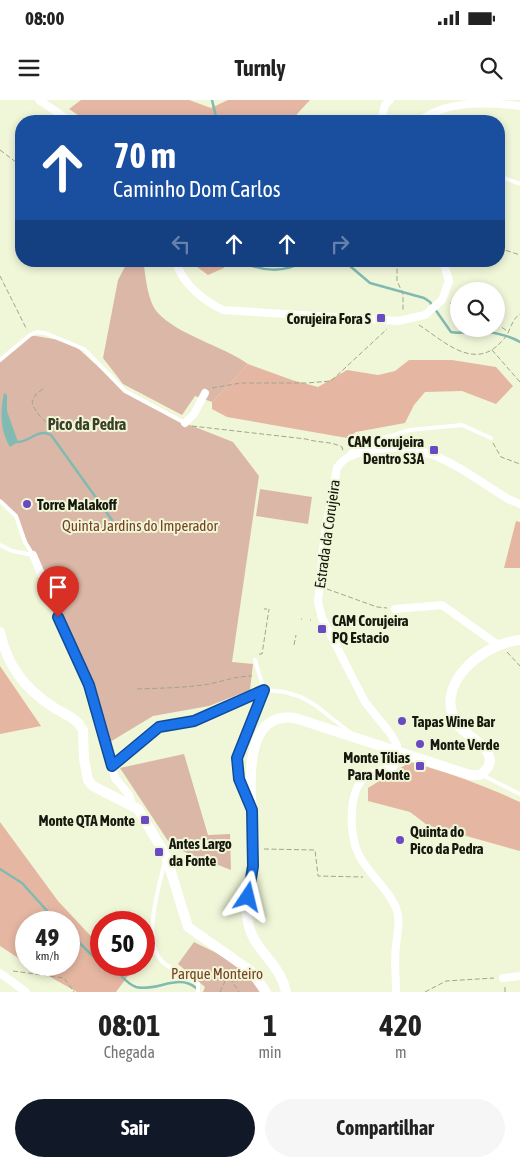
<!DOCTYPE html>
<html lang="pt">
<head>
<meta charset="utf-8">
<style>
  body { margin:0; font-family:"Asap Condensed",sans-serif; background:#f6f6f6; color:#222; height:100vh; display:flex; flex-direction:column; font-size:19px; white-space:nowrap }
  * { box-sizing:border-box; margin:0 }
  p { font-size:16px; color:#767676 }
  .icon { flex:none; width:28px; height:28px; fill:none; stroke:currentColor; stroke-width:2; stroke-linecap:round; stroke-linejoin:round }
  .map { position:relative; height:892px; overflow:hidden }
  .details { display:flex; flex-direction:column; background:#fff; flex:1 }
  .details>* { flex:none }
  .top-card { position:absolute; left:15px; top:15px; width:490px; height:152px; border-radius:20px; box-shadow:0 2px 8px #0003; background:#1a4fa0; color:#fff; overflow:hidden }
  .controls { position:absolute; left:450px; top:182px; display:grid; gap:10px }
  .controls a { display:grid; place-items:center; width:55px; height:55px; border-radius:50%; background:#fff; box-shadow:0 2px 8px #0003; font-size:25px }
  .speed { position:absolute; left:15px; top:811px; display:flex; gap:10px; font-size:25px; font-weight:700; text-align:center }
  .speed>* { display:grid; place-content:center; width:65px; height:65px; border-radius:50%; background:#fff; box-shadow:0 2px 8px #0003; line-height:1 }
  .speed small { font-size:12px; font-weight:400 }
  .speed .limit { border:8px solid #d22; background:#fff; color:#111 }
  .pin { position:absolute; display:grid; place-items:center; width:42px; height:42px; color:#fff; margin:-51px -21px; border-radius:50% 50% 50% 0; rotate:-45deg; box-shadow:0 0 5px #0007 }
  .pin .icon { rotate:45deg }
  .me { position:absolute; width:55px; margin:-28px; rotate:10deg; stroke-linejoin:round; filter:drop-shadow(0 0 4px #0008) }
  .turn { display:flex; align-items:center; gap:18px; height:105px; padding:0 15px; font-size:22px }
  .turn .icon { width:65px; height:65px; stroke-width:2.5 }
  .turn b { display:block; font-size:35px; line-height:42px }
  .lanes { display:flex; align-items:center; height:48px; padding:0 15px; background:#0003; justify-content:center; gap:25px; direction:ltr }
  .lanes .off { opacity:.35 }
  .eta { display:flex; justify-content:space-evenly; align-items:center; height:85px; text-align:center }
  .eta b { font-size:30px; font-weight:700; line-height:35px }
  .action { display:flex; gap:10px; margin-top:auto; padding:10px 15px }
  .action a { flex:1; height:58px; border-radius:30px; background:#111827; color:#fff; font-size:20px; font-weight:700; line-height:58px; text-align:center }
  .action a+a { background:#f6f6f6; color:#222 }
  .status { display:flex; justify-content:space-between; align-items:center; height:35px; padding:0 25px; background:#fff; direction:ltr }
  .status svg { height:14px; fill:currentColor }
  header { display:flex; justify-content:space-between; align-items:center; height:65px; padding:0 15px; background:#fff; font-size:22px; font-weight:700 }
  .map>svg:first-child { display:block }
</style>
</head>
<body>
<div class="status"><b>08:00</b><svg viewBox="0 0 49 12"><path d="M0 12V9h3v3zM5 12V6h3v6zM10 12V3h3v9zM15 12V0h3v12zM26 1h20v11H26zM47 4h2v5h-2z"/></svg></div>
<header><svg class="icon" aria-label="menu" viewBox="0 0 24 24"><path d="M4 6h16M4 12h16M4 18h16"/></svg>Turnly<svg class="icon" aria-label="search" viewBox="0 0 24 24"><circle cx="10" cy="10" r="6"/><path d="M15 15l6 6"/></svg></header>
<div class="map">
<svg width="520" height="892" viewBox="0 0 520 892">
  <rect width="100%" height="100%" fill="#f0f6d8"/>
  <path fill="#dbb7a7" d="M128 161 144 166C146 180 148 202 158 213 178 235 223 246 248 264L212 302 195 296 182 315 123 284 103 258 118 180Z
    M30 235 71 242 125 291 185 323 233 342 259 376 232 562 253 564 250 590 209 606 153 616 105 645 89 585 33 455 16 416 0 401V260Z
    M260 389 312 397 308 424 256 416Z
    M184 654 208 735 230 734 231 770 172 747 120 668Z
    M194 842C223 856 242 864 260 892H203L205 887 178 864Z"/>
  <path fill="#e5b7a2" d="M81 0H189L211 8 228 0H310L297 14 294 21H87L69 9Z
    M189 161H227L224 168 208 175Z
    M409 260H452L496 267 513 286 496 304 462 291 425 292 414 305 405 323 356 332 347 338 227 317 212 309V302L248 264 292 280 318 287 347 270 378 275 395 271Z
    M516 421 520 422V468H504Z
    M0 566 41 626 0 634Z
    M410 662C448 672 485 686 520 702V751L427 725 410 712 368 701V688Z
    M0 722 58 801 101 847V865H136L116 892H77L29 865H69V822H26V863L0 846Z"/>
  <path fill="#81bab2" d="M4 293 7 295V311L18 342 10 347C0 331 0 311 4 293Z"/>
  <g fill="none" stroke-linecap="round" stroke-linejoin="round">
    <path stroke="#81bab2" stroke-width="2.5" d="M212 0 217 21
      M240 161C263 172 283 173 306 161
      M344 161 370 183 424 198 430 202 451 232C460 234 465 232 474 231 486 230 511 236 520 242
      M18 342C30 342 37 328 51 335L112 420
      M0 769 22 783 57 822
      M69 833C81 842 88 855 101 861
      M109 865C119 870 124 883 136 887 157 892 178 873 196 888"/>
    <path stroke="#a1a58e" stroke-width="1" stroke-dasharray="5 2.5" stroke-linecap="butt" d="M0 50 21 66
      M499 148 520 155
      M397 161V181L403 194V210
      M0 176 27 230
      M450 203 459 207
      M496 223 507 231
      M419 225C444 241 475 273 503 240 511 232 510 221 520 214
      M492 250 520 282
      M212 288 241 283H307L331 281 387 229
      M43 289 36 294 32 302C37 321 63 338 80 323L77 318
      M192 326 306 339C318 343 331 341 342 347L343 351
      M493 343 501 357 520 364
      M327 489 377 507 387 508
      M264 509H267
      M301 519H302
      M310 520H311
      M294 545 296 535
      M507 552 520 566
      M259 554H262L269 509
      M137 589C162 588 185 588 209 584 224 581 237 576 252 576
      M264 749 315 750 318 776 363 777
      M13 871 64 878 74 892
      M505 887V892
      M220 892 228 875 239 892
      M425 892 446 881 494 878"/>
    <path stroke="#fff" stroke-width="4" d="M499 76 520 84
      M0 260 30 235 37 232 45 233 84 249 125 291 185 323
      M348 355 355 347 410 330 462 325 491 338
      M0 401 16 416 25 442 33 455
      M0 445 12 451 33 455
      M112 666 159 627 194 621 264 590 285 592 301 597 315 605 352 634
      M482 675 520 694
      M248 699 239 679 237 658 264 590 255 560
      M165 761C159 786 143 837 160 859 169 871 187 873 198 884V892"/>
    <path stroke="#fff" stroke-width="8" d="M39 0 70 21
      M381 21 385 5 390 0
      M420 21C446 0 487 2 520 6
      M176 161C181 183 204 201 223 210L398 221 425 215 442 200 449 181 443 161
      M185 323 194 314 205 293
      M33 455 89 585 115 678 129 695 132 704
      M395 509 442 505 498 545
      M0 873 26 892
      M503 878 520 876
      M396 892C396 877 394 861 396 846 397 833 401 821 396 808 388 788 369 775 359 755 349 736 347 689 367 676 374 672 385 670 393 667L395 663 397 645 390 633 365 602 322 518 318 502 324 439 337 368C344 357 354 354 366 351 426 337 461 370 508 399L520 404"/>
    <path stroke="#fff" stroke-width="10" d="M0 532C7 565 24 588 53 607 62 613 72 616 79 624L83 630 84 659 88 680 93 686 138 709 166 756 188 827 251 871 266 892
      M286 892C281 865 256 852 249 827 242 803 253 776 254 751 255 715 232 610 295 618L470 675H480C487 670 492 664 489 656 486 642 465 636 457 624 432 584 484 543 520 540"/>
  </g>
  <g fill="none" stroke-linecap="round" stroke-linejoin="round">
    <defs>
      <path id="route" d="M58 517 89 585 112 666 159 627 194 621 264 590 237 658 239 679 252 710 253 766 248 797"/>
    </defs>
    <use href="#route" stroke="#114b97" stroke-width="12"/>
    <use href="#route" stroke="#1a73e8" stroke-width="9"/>
  </g>
  <g fill="#694ac3" stroke="#f0f6d8" stroke-width="2">
    <rect x="376" y="213" width="10" height="10" rx="2.5"/>
    <rect x="429" y="345" width="10" height="10" rx="2.5"/>
    <circle cx="27" cy="404" r="5"/>
    <rect x="317" y="524" width="10" height="10" rx="2.5"/>
    <circle cx="402" cy="621" r="5"/>
    <circle cx="420" cy="644" r="5"/>
    <rect x="415" y="661" width="10" height="10" rx="2.5"/>
    <rect x="140" y="715" width="10" height="10" rx="2.5"/>
    <circle cx="400" cy="740" r="5"/>
    <rect x="154" y="747" width="10" height="10" rx="2.5"/>
  </g>
  <g text-anchor="middle" dominant-baseline="central" stroke-width="4" stroke-linejoin="round" paint-order="stroke">
    <g font-size="15" font-weight="bold" fill="#17190f" stroke="#f0f6d8" text-anchor="start">
      <text x="371" y="218" text-anchor="end">Corujeira Fora S</text>
      <text x="424" y="341" text-anchor="end">CAM Corujeira<tspan x="424" dy="17">Dentro S3A</tspan></text>
      <text x="37" y="404">Torre Malakoff</text>
      <text x="332" y="520">CAM Corujeira<tspan x="332" dy="17">PQ Estacio</tspan></text>
      <text x="412" y="621">Tapas Wine Bar</text>
      <text x="430" y="644">Monte Verde</text>
      <text x="410" y="657" text-anchor="end">Monte Tílias<tspan x="410" dy="17">Para Monte</tspan></text>
      <text x="135" y="720" text-anchor="end">Monte QTA Monte</text>
      <text x="410" y="731">Quinta do<tspan x="410" dy="17">Pico da Pedra</tspan></text>
      <text x="169" y="743">Antes Largo<tspan x="169" dy="17">da Fonte</tspan></text>
    </g>
    <g font-size="15" fill="#783f22" stroke="#f0f6d8">
      <text x="140" y="425">Quinta Jardins do Imperador</text>
      <text x="217" y="873">Parque Monteiro</text>
    </g>
    <g font-size="15" fill="#17190f" stroke="#f0f6d8">
      <text transform="translate(327 434) rotate(-82)">Estrada da Corujeira</text>
    </g>
    <g font-size="16" font-weight="bold" fill="#3b3f27" stroke="#f0f6d8">
      <text x="87" y="324">Pico da Pedra</text>
    </g>
  </g>
</svg>
<div class="controls">
<a><svg class="icon" aria-label="search" viewBox="0 0 24 24"><circle cx="10" cy="10" r="6"/><path d="M15 15l6 6"/></svg></a>
</div>
<div class="speed"><div>49<small>km/h</small></div><div class="limit">50</div></div>
<div class="pin" style="left:58px;top:517px;background:#d93025"><svg class="icon" aria-label="arrive" viewBox="0 0 24 24"><path d="M6 21V4h12l-3 4 3 4H6"/></svg></div>
<svg class="me" style="left:248px;top:797px" viewBox="-20 -20 40 40"><path d="M0-17L14 15 0 8-14 15z" fill="#1a73e8" stroke="#fff" stroke-width="4"/></svg>
<div class="top-card">
<div class="turn"><svg class="icon" aria-label="ahead" viewBox="0 0 24 24"><path d="M12 20V5M6 11l6-6 6 6"/></svg><div><b>70 m</b>Caminho Dom Carlos</div></div>
<div class="lanes"><svg class="icon off" aria-label="left" viewBox="0 0 24 24"><path d="M17 20v-9H6M10 6l-5 5 5 5"/></svg><svg class="icon" aria-label="ahead" viewBox="0 0 24 24"><path d="M12 20V5M6 11l6-6 6 6"/></svg><svg class="icon" aria-label="ahead" viewBox="0 0 24 24"><path d="M12 20V5M6 11l6-6 6 6"/></svg><svg class="icon off" aria-label="right" viewBox="0 0 24 24"><path d="M7 20v-9h11M14 6l5 5-5 5"/></svg></div>
</div>
</div>
<section class="details">
<div class="eta">
<div><b>08:01</b><p>Chegada</p></div>
<div><b>1</b><p>min</p></div>
<div><b>420</b><p>m</p></div>
</div>
<div class="action"><a>Sair</a><a>Compartilhar</a></div>
</section>
</body>
</html>
